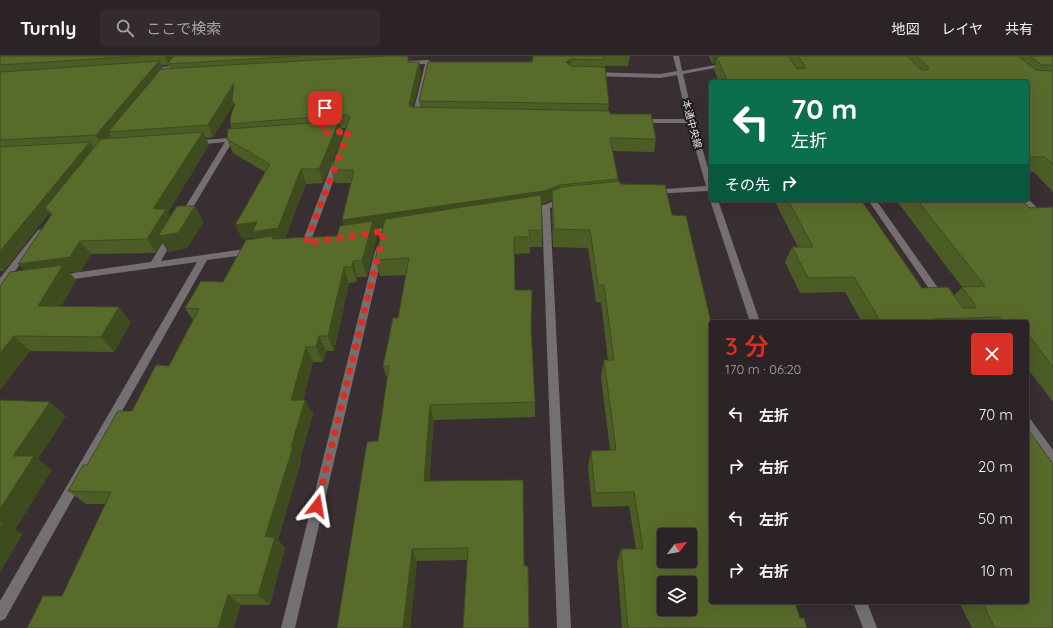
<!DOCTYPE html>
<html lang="ja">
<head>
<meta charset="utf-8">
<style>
  body { margin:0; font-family:Quicksand,"Noto Sans JP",sans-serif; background:#332b2e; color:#f1f3f6; height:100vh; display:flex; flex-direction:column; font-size:15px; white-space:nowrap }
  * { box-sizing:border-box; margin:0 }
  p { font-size:13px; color:#a6a4a7 }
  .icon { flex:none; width:22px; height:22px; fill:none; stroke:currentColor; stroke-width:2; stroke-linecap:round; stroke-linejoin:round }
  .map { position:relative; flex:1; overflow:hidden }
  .panel { position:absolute; left:709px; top:264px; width:320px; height:284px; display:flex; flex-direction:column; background:#2b2326; border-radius:4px; box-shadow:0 4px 16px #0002,0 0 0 1px #474043 }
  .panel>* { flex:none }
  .hud { position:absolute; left:709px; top:24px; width:320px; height:122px; border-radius:4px; box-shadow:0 4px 16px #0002,0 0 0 1px #474043; background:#0b6e4f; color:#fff; overflow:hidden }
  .needle { width:26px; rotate:59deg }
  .fabs { position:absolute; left:657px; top:472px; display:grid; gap:8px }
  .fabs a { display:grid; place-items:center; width:40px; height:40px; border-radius:4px; background:#2b2326; box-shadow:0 4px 16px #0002,0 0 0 1px #474043; font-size:20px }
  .pin { position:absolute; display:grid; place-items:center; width:34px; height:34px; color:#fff; margin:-17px; border-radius:8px; box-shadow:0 2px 6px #0006 }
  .me { position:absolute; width:44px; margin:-22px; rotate:14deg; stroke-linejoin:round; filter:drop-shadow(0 0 3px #0008) }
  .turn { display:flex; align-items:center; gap:14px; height:84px; padding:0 16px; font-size:18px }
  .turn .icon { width:52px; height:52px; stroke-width:2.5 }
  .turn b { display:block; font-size:28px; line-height:34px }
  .then { display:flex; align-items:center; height:38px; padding:0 16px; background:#0003; gap:8px; font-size:15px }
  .round { display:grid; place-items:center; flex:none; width:42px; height:42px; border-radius:4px; background:#332b2e }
  .headline { display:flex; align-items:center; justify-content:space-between; height:68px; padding:0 16px }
  h1 { font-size:24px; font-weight:600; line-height:30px; color:#d93025 }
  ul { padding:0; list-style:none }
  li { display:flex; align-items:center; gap:12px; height:52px; padding:0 16px }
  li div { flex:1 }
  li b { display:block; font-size:15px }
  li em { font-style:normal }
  header { display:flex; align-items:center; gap:24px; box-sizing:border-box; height:56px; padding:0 20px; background:#2b2326; border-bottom:1px solid #474043 }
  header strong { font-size:19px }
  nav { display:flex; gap:22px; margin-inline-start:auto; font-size:14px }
  .search { width:280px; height:36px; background:#332b2e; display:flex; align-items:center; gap:10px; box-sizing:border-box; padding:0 14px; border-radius:4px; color:#a6a4a7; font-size:15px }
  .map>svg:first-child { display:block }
</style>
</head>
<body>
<header>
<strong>Turnly</strong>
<div class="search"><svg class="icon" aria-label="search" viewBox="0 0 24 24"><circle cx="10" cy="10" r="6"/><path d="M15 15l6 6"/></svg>ここで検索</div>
<nav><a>地図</a><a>レイヤ</a><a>共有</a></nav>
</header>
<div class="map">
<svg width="1053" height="572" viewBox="0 0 1053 572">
  <rect width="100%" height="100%" fill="#392f33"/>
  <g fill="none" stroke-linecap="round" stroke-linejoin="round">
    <path fill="#747071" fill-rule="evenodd" d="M673 0H679L682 15 727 7 730 9 683 18 694 65 711 122V137L707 135 653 138 649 136 653 134 706 130 688 67H639L636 65 639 63H687L677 19 660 22 592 20 589 18 592 16 660 18 677 15Z
      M428 4 431 6 419 59 420 61 415 63 412 61 425 8 407 9 404 7 407 5Z
      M172 10 175 12 174 13 148 16 145 14 148 12Z
      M325 50 328 52 325 77 322 79 319 77 322 52Z
      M241 81 245 83 243 84 232 86 186 163H180L179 161 225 86 194 89 190 87 191 85Z
      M333 105H336L340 107 310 187 309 189H303L302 187Z
      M1027 142 1053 167V175L1050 174 1022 144H1027Z
      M559 143H565L569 145 550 152 571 572H557L542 154 528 155 524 153 528 151 544 149Z
      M711 143V144H718L760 266H750L710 144Z
      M868 144H876L962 266H952Z
      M396 170 400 173 399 175 362 181 358 178 362 175Z
      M41 173 44 174 45 176 44 178 3 230 0 231V222L38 174Z
      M171 177 175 180 161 205 252 192 256 195 252 198 207 204 5 563 0 565V545L197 206 59 225 54 222 59 219 151 206 168 178Z
      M379 192 383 195 295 572H281L375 195Z
      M1027 362 1031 364 1053 394V409L1049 408 1027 376Z
      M853 546H867L877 572H863Z"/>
  </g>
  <path fill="#4c5c25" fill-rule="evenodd" d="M0 0H408L409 6 421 18 413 51H420L419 45 532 6 533 0H630L628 10H604L609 48 608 55 610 58 656 83 654 96 613 95 618 123 617 126 711 546 800 562 807 572H622L617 506 621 493H636L629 450 592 451 588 410 591 395 610 394 601 321 604 304H608L601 246H596L588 192 553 191 552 153V144L541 148 542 174V191H530V197L514 198 515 234 531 272 535 346V361L434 364 429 425 524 510 529 572 467 504 417 505 410 572 378 385 387 322 383 310 398 262 406 219 380 220 375 204 383 172 375 173 377 181 367 221H357V226L349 227 334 295H326L323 306H313L303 344H305L313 358 300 403 301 405 278 484 285 492 270 549H241L62 540 106 448H86L68 435 87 409 169 310 193 264 185 252 223 226 255 183 254 181 242 183 265 116 233 97 227 83 232 73 230 68 235 50 234 48 213 81 205 82 209 89 168 156 170 160 204 166 187 192 168 196 162 186 156 197 91 198 81 215 69 216 76 224 61 250 131 266 114 296 30 295 0 334V230L24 214 51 159 49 157 4 215H0ZM160 9H168L170 13H163ZM325 50 324 61 325 66H319L321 52ZM341 72H346L331 114 335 127H351L344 169 337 180 285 182 306 128 323 127 343 79Z
    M709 0H1053V136L1034 116H1027V26H719L714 14 716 7 712 8Z
    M774 144H861L922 232 954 240 962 231 896 144H1021L1029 152 1053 151V346L1027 312V266H862L845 236 800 237 785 206 792 191H798Z
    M959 546H1027L1053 572H972Z"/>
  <path fill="#3e4b1e" d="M165 0H178L169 8Z
    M713 0H760L717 1 716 7 712 8Z
    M571 3 570 14 566 6Z
    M159 5 164 16 108 76 111 80 103 90 96 79Z
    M419 6 421 18 411 61 409 48Z
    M234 27 232 45 234 48 213 81 208 69Z
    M323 37 327 50 321 52 318 74 314 61 317 40Z
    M339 65 343 79 323 127 319 113Z
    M203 76 209 89 168 156 174 166 195 150 204 166 187 192 168 196 162 186 156 197 147 183 153 153Z
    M90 86 97 97 45 152 49 157 4 215 0 211V195Z
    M301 113 306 128 284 186 258 190 254 181 242 183 235 169Z
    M560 129 559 142 552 135V144L544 148 375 173 377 181 367 221 362 205 346 177 342 164Z
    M80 185 91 198 81 215 69 216 76 224 53 265 38 250 30 221 18 208Z
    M353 205 357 221V226L352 211Z
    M344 211 349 227 334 295 328 280Z
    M119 251 131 266 114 296 101 281Z
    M14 280 30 295 0 334V297Z
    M319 280 326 295 323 306 316 291Z
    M306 291 313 306 299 358 291 344Z
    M305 344 313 358 300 403 301 405 278 484 285 492 270 549 258 539 265 481Z
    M50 346 66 360 38 403 52 414 15 474 23 478 0 516V453L13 400Z
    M430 349 434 364 428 438 424 425Z
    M412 493 417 505 410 572H403Z
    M228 539 241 549 234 572H218Z"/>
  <path fill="#586b2b" stroke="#3e4b1e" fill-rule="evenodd" d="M0 0H140L0 9Z
    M174 0H300L167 8Z
    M385 0H408V6H419L409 48 411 51 610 55V58H651L656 83 610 82 618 123 560 129 544 135 342 164 354 114H331L350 61 346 59 324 61 325 39 323 37 317 40 314 61 230 68 231 59 235 48 232 45 234 27 208 69 108 76 161 13Z
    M533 0H604V4L571 3 566 6 571 10 605 11 609 48 419 45 428 6H532Z
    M722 0H788L797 13 806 12 798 0H907L920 13 927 14 929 12 917 0H1018L1036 14 1053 15V108L1045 101H1027V26H728L717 1Z
    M1030 0H1053V9H1042Z
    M159 5 96 79 0 84V16Z
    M339 65 319 113H301L278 172 252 176 257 166 235 169 270 108 227 83 228 73Z
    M203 76 153 153H166L147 183 80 185 70 201 18 208 52 158 45 152 101 83Z
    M90 86 0 195V91Z
    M620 125V128L665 129 672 159 686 160 711 266V546H795L800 562H804L807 572H628L621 493H643L634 436 595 437 591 395 616 394 604 304H614L604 229H598L590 174 554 173 552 135 562 131ZM664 479H690V505H664ZM664 527H690V553H664Z
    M541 139 542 174H529L530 181H514L515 234H532L531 272 535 346 430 349 424 425 523 424 524 510H528L529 572H463L468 492 412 493 403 572H337L367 386 378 385 389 310H383L393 262H398L409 202 375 204 385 163Z
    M788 144H861L922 232 948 231 963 252H976V250L962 231 985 230 917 144H1021L1029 152 1053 151V311L1027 277V266H1019L1016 263 1002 264 1000 261 932 263 934 266H881L854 221 808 222 792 191H813Z
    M177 150H195L178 177 158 180Z
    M373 165 362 205H353L352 211H344L328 280H319L316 291H306L291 344H305L291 391H293L265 481H275L258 539H228L218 572H27L43 540H62L111 436 68 435 83 409H87L118 355H132L156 309 169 310 199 253 185 252 201 225 223 226 246 184 273 180 272 183 337 180 340 170Z
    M63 209 38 250 119 251 101 281 14 280 0 297V230L10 216Z
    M0 344 50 346 13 400H34L0 453Z
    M1027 372 1053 408V572H995L982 546H1027Z
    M0 466 3 467 0 471Z"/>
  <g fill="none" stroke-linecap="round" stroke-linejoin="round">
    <path stroke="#d93025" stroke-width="7" stroke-dasharray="0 12.6" d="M317 450 384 175 306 187 349 75 322 77 325 52"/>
  </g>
  <g text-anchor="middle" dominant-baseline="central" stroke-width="4" stroke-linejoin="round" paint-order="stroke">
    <g font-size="10" fill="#ebe5e7" stroke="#1d191a">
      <text transform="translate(692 68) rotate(75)">本通中央線</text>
    </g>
  </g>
</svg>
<div class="fabs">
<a><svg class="needle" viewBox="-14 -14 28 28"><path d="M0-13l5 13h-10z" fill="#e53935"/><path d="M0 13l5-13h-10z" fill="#a6a4a7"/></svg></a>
<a><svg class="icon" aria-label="layers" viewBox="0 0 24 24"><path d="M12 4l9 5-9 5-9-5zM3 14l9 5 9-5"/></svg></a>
</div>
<div class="pin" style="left:325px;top:52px;background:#d93025"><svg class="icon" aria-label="arrive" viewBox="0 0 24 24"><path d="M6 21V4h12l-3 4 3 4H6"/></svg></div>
<svg class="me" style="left:317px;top:450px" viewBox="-20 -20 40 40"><path d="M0-17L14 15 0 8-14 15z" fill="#d93025" stroke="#fff" stroke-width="4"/></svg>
<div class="hud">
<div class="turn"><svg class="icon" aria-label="left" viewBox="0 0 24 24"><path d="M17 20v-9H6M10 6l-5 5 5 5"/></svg><div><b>70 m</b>左折</div></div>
<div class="then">その先<svg class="icon" aria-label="right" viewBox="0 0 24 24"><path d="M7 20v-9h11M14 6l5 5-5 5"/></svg></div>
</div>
<section class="panel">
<div class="headline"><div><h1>3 分</h1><p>170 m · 06:20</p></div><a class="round" style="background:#d93025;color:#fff"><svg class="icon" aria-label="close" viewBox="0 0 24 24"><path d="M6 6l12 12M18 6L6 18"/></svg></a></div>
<ul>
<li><svg class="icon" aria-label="left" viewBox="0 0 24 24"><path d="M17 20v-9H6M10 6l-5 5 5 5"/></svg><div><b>左折</b></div><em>70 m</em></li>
<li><svg class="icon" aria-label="right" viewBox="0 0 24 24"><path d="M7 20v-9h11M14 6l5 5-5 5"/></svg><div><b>右折</b></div><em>20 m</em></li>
<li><svg class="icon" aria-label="left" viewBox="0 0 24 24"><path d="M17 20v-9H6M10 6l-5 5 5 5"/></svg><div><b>左折</b></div><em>50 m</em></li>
<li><svg class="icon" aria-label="right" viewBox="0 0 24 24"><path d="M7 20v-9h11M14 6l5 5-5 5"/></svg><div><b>右折</b></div><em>10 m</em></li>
</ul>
</section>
</div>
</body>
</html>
